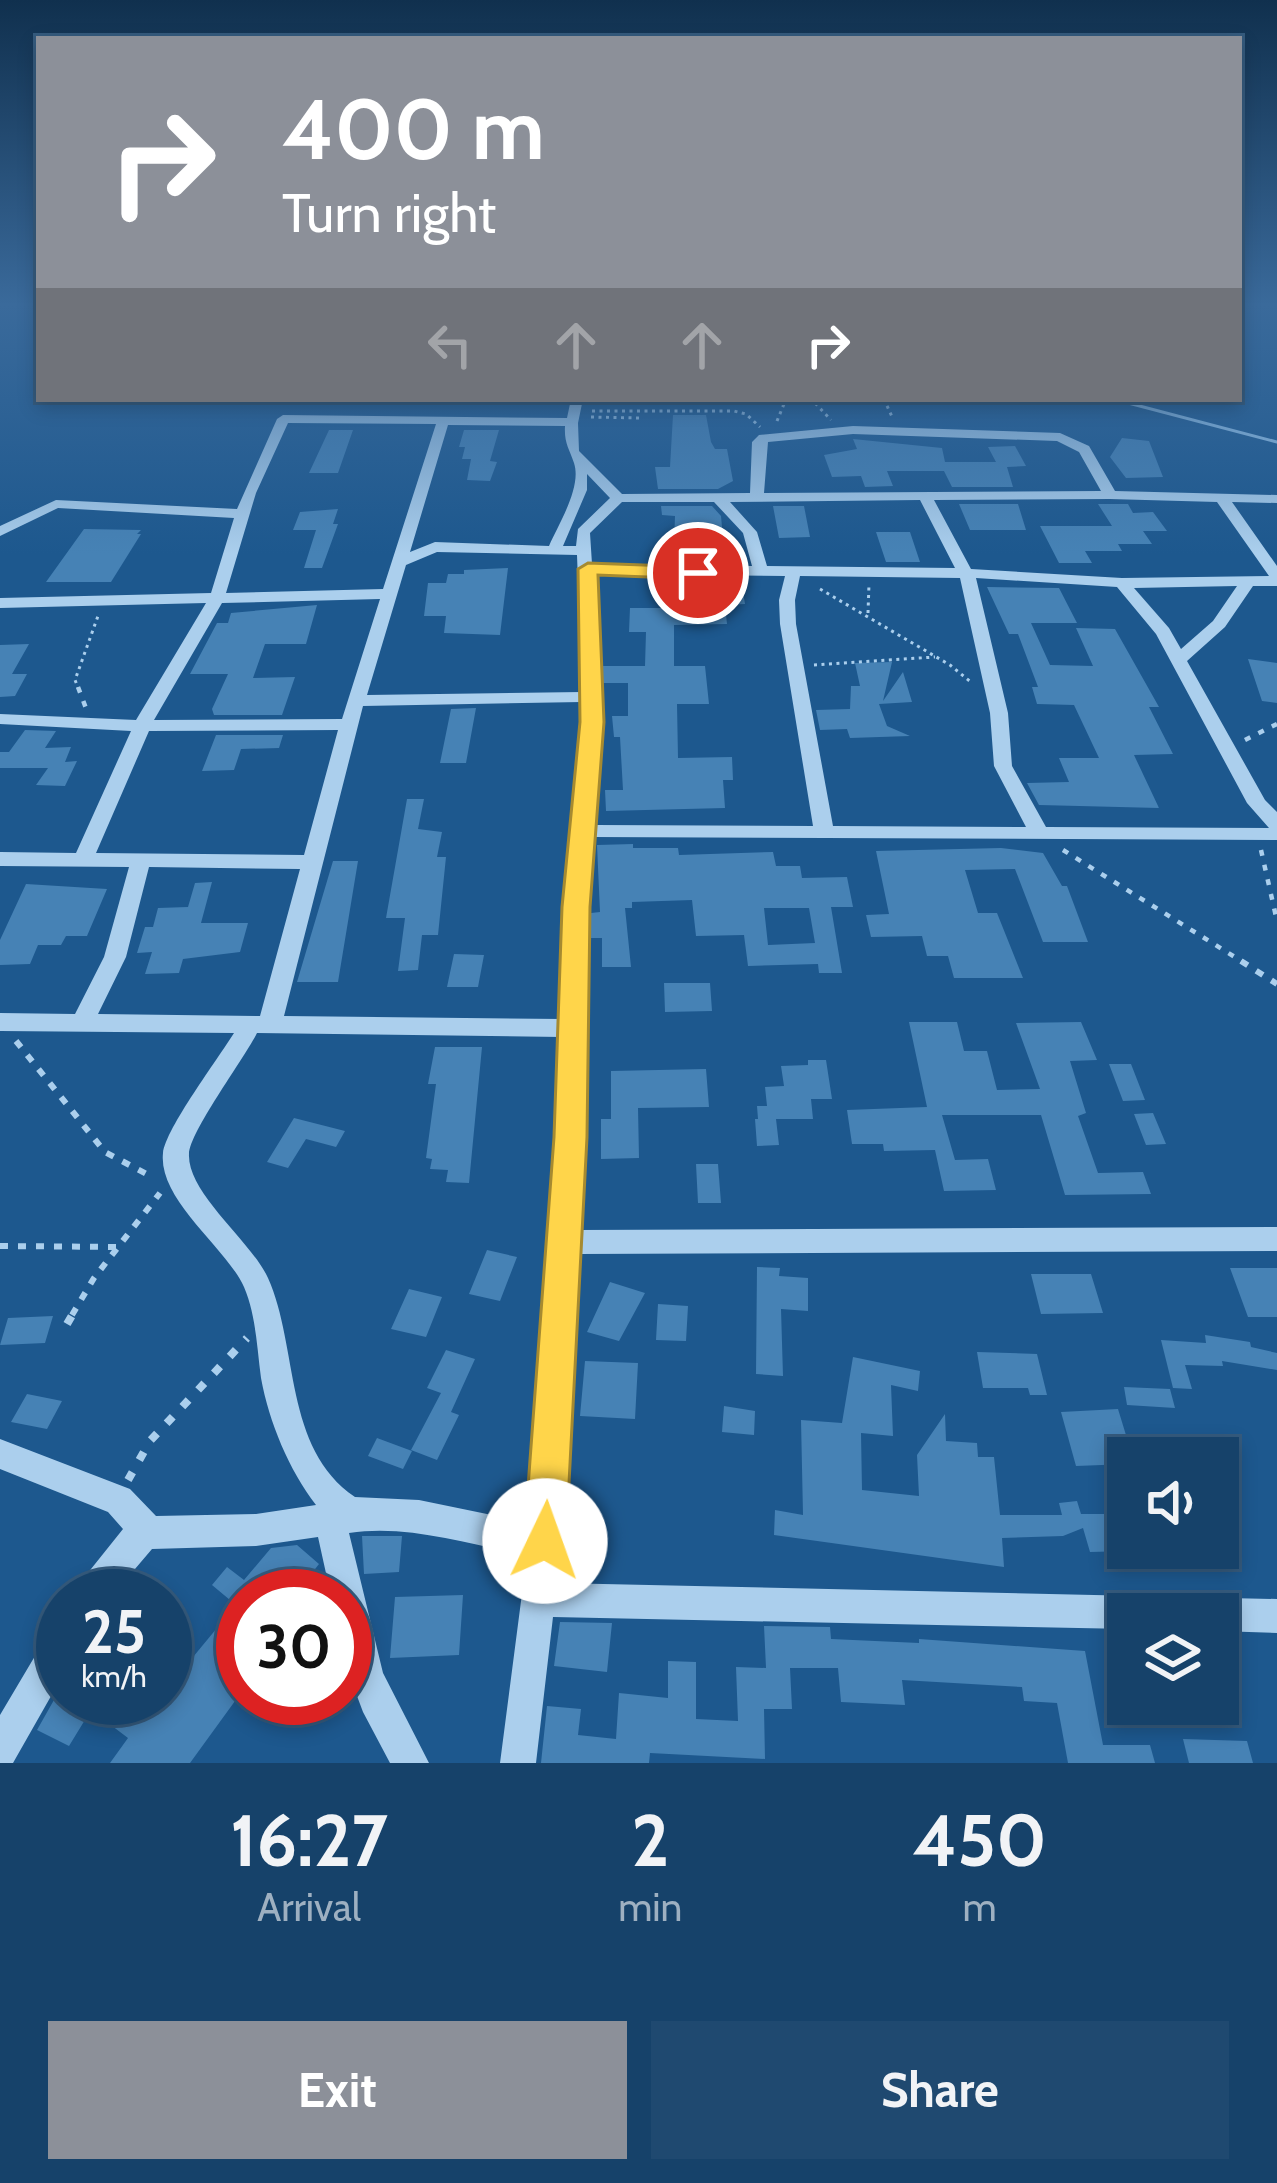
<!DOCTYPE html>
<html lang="en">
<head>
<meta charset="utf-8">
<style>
  body { margin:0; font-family:Cabin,sans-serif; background:#1f4970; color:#f1f3f6; height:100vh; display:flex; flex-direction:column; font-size:45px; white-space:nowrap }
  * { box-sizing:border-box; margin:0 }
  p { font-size:39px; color:#9eb0c1 }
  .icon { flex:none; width:66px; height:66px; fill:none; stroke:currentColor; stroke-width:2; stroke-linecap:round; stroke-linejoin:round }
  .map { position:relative; height:1763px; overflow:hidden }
  .drawer { display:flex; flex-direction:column; background:#16426a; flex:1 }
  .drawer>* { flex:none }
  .top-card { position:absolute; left:36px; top:36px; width:1206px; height:366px; border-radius:0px; box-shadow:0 6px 18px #0003,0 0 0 3px #355b7e; background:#8c9099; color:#fff; overflow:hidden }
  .tools { position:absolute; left:1107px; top:1437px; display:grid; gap:24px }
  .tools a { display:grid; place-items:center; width:132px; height:132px; border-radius:0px; background:#16426a; box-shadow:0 6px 18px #0003,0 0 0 3px #355b7e; font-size:60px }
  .speed { position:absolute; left:36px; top:1569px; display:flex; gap:24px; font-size:60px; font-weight:700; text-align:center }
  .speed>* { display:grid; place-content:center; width:156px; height:156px; border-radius:50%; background:#16426a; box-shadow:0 6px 18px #0003,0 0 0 3px #355b7e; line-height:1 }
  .speed small { font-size:30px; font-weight:400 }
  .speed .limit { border:18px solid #d22; background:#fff; color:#111 }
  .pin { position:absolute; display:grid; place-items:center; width:102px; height:102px; color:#fff; margin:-51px; border:6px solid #fff; border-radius:50%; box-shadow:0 3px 12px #0007 }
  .me { position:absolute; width:132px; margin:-66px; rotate:3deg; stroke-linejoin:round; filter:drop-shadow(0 0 9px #0008) }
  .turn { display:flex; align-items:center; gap:42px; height:252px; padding:0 48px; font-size:54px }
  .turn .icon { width:156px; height:156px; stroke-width:2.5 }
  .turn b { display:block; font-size:84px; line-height:102px }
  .lanes { display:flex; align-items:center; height:114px; padding:0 48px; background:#0003; justify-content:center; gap:60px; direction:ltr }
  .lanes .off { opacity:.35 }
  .eta { display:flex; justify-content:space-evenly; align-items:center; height:204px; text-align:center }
  .eta b { font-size:72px; font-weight:700; line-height:84px }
  .cta { display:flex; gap:24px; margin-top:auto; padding:24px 48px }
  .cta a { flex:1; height:138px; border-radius:0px; background:#8c9099; color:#fff; font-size:48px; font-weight:700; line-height:138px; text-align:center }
  .cta a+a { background:#1f4970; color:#f1f3f6 }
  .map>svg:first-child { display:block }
</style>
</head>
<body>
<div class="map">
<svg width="1277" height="1763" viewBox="0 0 1277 1763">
  <rect width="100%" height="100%" fill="#1d588e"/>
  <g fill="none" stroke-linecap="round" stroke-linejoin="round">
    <path stroke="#9fcbef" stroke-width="3" d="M1113 399 1277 442"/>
  </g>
  <path fill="#4682b5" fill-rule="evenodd" d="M673 415H706L711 442 715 449H727L733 481 718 489H658L655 467H670Z
    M329 430H353L338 473H309Z
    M464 430H499L490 461 497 462 490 481 467 480 471 459H462L465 447H459Z
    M1122 438 1149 441 1163 477 1126 478 1110 457Z
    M853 439 942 448 945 462H996L988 447 1015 446 1026 466 1007 467 1013 487H952L944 471H887L893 486 865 487 861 476 832 477 824 455 857 449Z
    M959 504H1018L1026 530H970Z
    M1098 504H1128L1133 513 1153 512 1167 531H1143L1152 544H1118L1122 551H1085L1092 563H1059L1040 526H1112Z
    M661 506H712L721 516 723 538H707L708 544H674L675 516 662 515Z
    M773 506H804L810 537 779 538Z
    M338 509 333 524H338L322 568H304L316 530H293L300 512Z
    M84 529 141 530 137 534H141L111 582H46Z
    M876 532H910L920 562H886Z
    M508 568 500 635 444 633 446 616H424L428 583H446L448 574H464V570Z
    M742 586 745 604 725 605 727 624 674 625V666H705L709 704H677L678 758 732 757 733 780H723L725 808 606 811 605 790H623L620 737H614L612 716H628V683H603L602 666H645L646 632H629L630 608H661L660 589Z
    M987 587 1059 588 1077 623H1031L1050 665 1093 666 1076 628 1115 629 1159 707H1149L1173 754 1134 755 1159 808 1039 805 1027 783 1069 782 1059 758H1099L1074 705 1037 704 1032 687H1038L1018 634H1009Z
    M317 605 306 644H265L253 678 295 677 282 715H214L212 709 228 674H190L217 623H228L231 613Z
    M29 644 12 674H27L15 696 0 697V645Z
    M1248 659 1277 663V703L1262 701Z
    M892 662 883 701 903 672 912 702 879 704 887 726 910 736 850 738 847 729 820 730 816 710 850 709 851 686H860L855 663Z
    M476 708 466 763H440L451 709Z
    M25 730 56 731 45 748 71 747 65 762 77 761 65 786 36 785 48 768H0V752H9Z
    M216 735H283L279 748 241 749 234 770 202 771Z
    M407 799H424L418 829 442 832 437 857H446L438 935H422L418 970 398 971 405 918H386Z
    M633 844V848H678L679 855 773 852 776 866H800L802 878 847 877 853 907H831L842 973H819L818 964 748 966 744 935 696 936 692 900 632 902V908H625L631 967H602V938H591V913L600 912 597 845ZM764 908H809L815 943 768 945Z
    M1001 848 1043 853 1062 886H1067L1088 942H1043L1015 869 965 870 978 913H997L1023 978H954L948 956H927L922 936 871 937 866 915 889 914 876 851Z
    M333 861H358L338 982H297Z
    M212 882 201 923H248L240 952 183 959 179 973 145 974 152 952 137 953 145 927H153L158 908 188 907 195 883Z
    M26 884 107 889 87 936H66L61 945H38L30 964 0 965V940Z
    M454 954 484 955 478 987H447Z
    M664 983H710L712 1011 665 1012Z
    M909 1022H957L964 1051H987L997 1090 1040 1089 1016 1023 1081 1022 1097 1060 1070 1061 1086 1113 1078 1116 1098 1173 1143 1172 1151 1194 1065 1195 1041 1115H942L955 1160 988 1159 996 1190 944 1191 935 1150 884 1151 883 1144H852L847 1110 927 1107Z
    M435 1047H482L469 1183 446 1182 448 1170 430 1169 432 1159 426 1158 436 1084H428Z
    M808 1060H826L832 1099H811L813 1119H776L779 1145 757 1146 755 1119H758L757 1106H767L765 1087 784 1086 781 1066 808 1065Z
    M1109 1064H1131L1145 1100 1123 1101Z
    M706 1069 709 1107 638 1108 639 1158 601 1159V1119H611V1071Z
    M1153 1113 1166 1144 1146 1145 1134 1114Z
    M294 1118 345 1131 336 1147 306 1139 288 1168 267 1162Z
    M696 1164H718L721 1203H698Z
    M487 1250 517 1257 500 1301 469 1294Z
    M757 1267 780 1268 779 1276 808 1278V1311L781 1309 783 1376 756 1374Z
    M1230 1268H1277V1317H1248Z
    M1031 1274H1091L1103 1313 1041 1314Z
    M610 1282 645 1293 619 1341 587 1332Z
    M409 1289 442 1297 426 1337 391 1329Z
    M658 1304 688 1306 686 1341 656 1340Z
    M53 1316 45 1343 0 1345 8 1318Z
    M1205 1335 1250 1342 1251 1347 1277 1353V1370L1222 1361 1223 1366 1185 1365 1192 1389 1173 1388 1161 1340 1206 1343Z
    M446 1350 475 1359 451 1412 459 1415 437 1460 411 1450 441 1393 427 1388Z
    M977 1352 1037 1354 1047 1395H1030L1028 1388H983Z
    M853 1357 920 1371 918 1391 891 1385 893 1436 861 1433 862 1490 919 1496 917 1455 945 1414 946 1441 977 1443 978 1457H994L1000 1515H1062L1059 1503 1077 1501 1081 1514H1112L1113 1521 1128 1520V1551L1090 1552 1083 1528 1063 1536 1002 1538 1004 1567 774 1535 775 1510 803 1515 801 1420 842 1423Z
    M585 1361 638 1363 635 1419 580 1416Z
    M1124 1387 1170 1389 1175 1408 1127 1405Z
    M27 1394 62 1401 47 1429 11 1422Z
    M724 1406 755 1411 754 1435 722 1432Z
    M1118 1409 1133 1458H1128V1464L1076 1466 1061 1412Z
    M377 1438 412 1451 403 1469 368 1456Z
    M362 1536H402L399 1572 364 1574Z
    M297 1545 319 1564 294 1596H243V1690L190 1763H110L128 1738 91 1710 69 1746 37 1730 63 1684V1698H165V1674L174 1680 236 1605 212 1585 227 1567 244 1580 271 1548Z
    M463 1595 459 1655 390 1658 395 1597Z
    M560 1622 612 1623 607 1672 554 1666Z
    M764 1626 830 1627 831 1639 919 1643V1639L1085 1651 1103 1745H1150L1155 1763H1068L1057 1703 1024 1701 1022 1687 902 1680 905 1705 841 1702 838 1668H790L792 1709H764L765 1759 650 1753 649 1763H541L547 1706 581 1709 578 1735 616 1739 619 1693 668 1698V1661L696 1662V1719L738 1721 736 1667 766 1668Z
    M1183 1739 1247 1741 1253 1763H1189Z"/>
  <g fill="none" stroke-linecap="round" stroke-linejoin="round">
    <path stroke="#abcfed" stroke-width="3" stroke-dasharray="3 4.5" stroke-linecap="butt" d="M884 399 893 419
      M786 400 814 402 831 420
      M592 411H734L746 414 760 427
      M591 417 639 418
      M777 421 786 399
      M820 589 950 665 972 683
      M868 613 869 584
      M814 665 935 657
      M79 690 75 680 98 616"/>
    <path stroke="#abcfed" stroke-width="4.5" stroke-dasharray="6 9" stroke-linecap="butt" d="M78 687 87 711
      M1245 740 1277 724
      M1063 850 1246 964
      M1261 850 1277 921"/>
    <path stroke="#abcfed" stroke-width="6" stroke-dasharray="8 10" stroke-linecap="butt" d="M1241 961 1277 984
      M16 1041 105 1152 154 1178
      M0 1246 118 1247
      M72 1315 94 1278 160 1193"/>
    <path stroke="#abcfed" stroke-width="8" stroke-dasharray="9 14" stroke-linecap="butt" d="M67 1324 74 1312
      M128 1480 150 1441 247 1338"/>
    <path fill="#abcfed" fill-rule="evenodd" d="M571 399H583L578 423 579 451 622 494 750 493 752 442 759 435 853 426 1060 433 1089 446 1115 491 1277 495V503L1232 502 1277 566V586H1253L1225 627 1187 661 1265 800 1277 812V840L593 837 587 907 585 1086 578 1230 1277 1227V1251L577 1254 557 1583 1277 1599V1633L1218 1631V1614H1128V1629L553 1617 536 1763H500L527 1555C468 1545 410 1524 349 1533L383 1673 429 1763H390L363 1712 345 1664V1596H331L318 1537 256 1546 152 1549 112 1596H74L79 1584 123 1529 108 1512 0 1469V1439L130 1489 156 1516 256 1514 316 1505C289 1470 269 1422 261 1378 257 1348 256 1315 244 1287 226 1247 158 1200 163 1153 166 1128 218 1059 234 1033L0 1031V1013L75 1014 104 957 129 867 0 866V852L76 853 131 731 0 724V714L136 720 206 603 0 608V598L211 593 234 518 58 508 0 536V526L56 500 237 509 277 419 283 415 567 418ZM288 423 436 424 383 589 226 593 256 493ZM448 425 565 426C564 443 569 448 574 463 582 487 559 523 549 546L435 542 410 552ZM853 434 1057 441 1079 452 1101 491 764 493 768 442ZM587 474 610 498 578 529 576 546H563L587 490ZM1110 499 1217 502 1269 576 1122 578 971 569 934 500ZM920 500 955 568 767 566 757 532 730 502ZM622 502H714L743 533 752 566 592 564 590 533ZM437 552 577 555 582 692 367 695 406 565ZM593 574 785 576 779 600 780 624 813 826 595 825 601 722ZM800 576 960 578 990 713 994 766 1026 827 833 826 796 624 795 600ZM976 578 1117 587 1156 634 1247 803 1269 828 1046 827 1012 766 1008 713ZM1237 586 1213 621 1181 649 1169 628 1134 588ZM380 599 342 719 154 720 222 603ZM582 702 579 783 565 907 562 1019 284 1016 363 706ZM338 730 304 855 96 853 149 731ZM149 867 300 869 260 1016 98 1014 126 957ZM257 1033 562 1037 530 1523 419 1500 355 1497C283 1448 299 1347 268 1278 251 1241 187 1193 189 1154 190 1131 244 1059 257 1033Z
      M63 1624V1675L13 1763H0V1715L51 1629Z"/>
  </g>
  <linearGradient id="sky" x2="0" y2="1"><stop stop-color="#10304e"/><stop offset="0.55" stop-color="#3a6a9b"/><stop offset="1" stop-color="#3a6a9b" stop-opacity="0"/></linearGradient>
  <rect width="1277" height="554" fill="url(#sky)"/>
  <path fill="#ffd54a" stroke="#a68a30" stroke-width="3" d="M588 563 698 567 708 573 698 579 598 575 604 722 590 907 587 1137 566 1541 560 1556 545 1563 530 1556 524 1541 554 1137 562 907 580 722 578 569Z"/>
</svg>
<div class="tools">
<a><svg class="icon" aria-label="sound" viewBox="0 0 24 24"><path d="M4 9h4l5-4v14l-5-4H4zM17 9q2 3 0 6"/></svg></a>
<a><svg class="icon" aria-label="layers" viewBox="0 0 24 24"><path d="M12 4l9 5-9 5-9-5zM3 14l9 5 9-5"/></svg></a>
</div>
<div class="speed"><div>25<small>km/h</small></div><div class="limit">30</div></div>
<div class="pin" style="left:698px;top:573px;background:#d93025"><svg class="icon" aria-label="arrive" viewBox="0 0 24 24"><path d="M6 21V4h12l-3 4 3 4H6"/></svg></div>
<svg class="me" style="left:545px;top:1541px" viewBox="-20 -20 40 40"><circle r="19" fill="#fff"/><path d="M0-13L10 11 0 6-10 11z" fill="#ffd54a"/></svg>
<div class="top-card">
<div class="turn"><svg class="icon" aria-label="right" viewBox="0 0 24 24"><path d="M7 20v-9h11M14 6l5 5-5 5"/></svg><div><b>400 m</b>Turn right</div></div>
<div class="lanes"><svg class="icon off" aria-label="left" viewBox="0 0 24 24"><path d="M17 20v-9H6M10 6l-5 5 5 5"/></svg><svg class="icon off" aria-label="ahead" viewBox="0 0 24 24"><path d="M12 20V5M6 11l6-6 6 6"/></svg><svg class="icon off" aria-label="ahead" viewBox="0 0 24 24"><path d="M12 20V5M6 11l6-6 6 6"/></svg><svg class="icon" aria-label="right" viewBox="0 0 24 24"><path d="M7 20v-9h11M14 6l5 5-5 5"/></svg></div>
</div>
</div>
<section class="drawer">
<div class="eta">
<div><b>16:27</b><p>Arrival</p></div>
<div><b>2</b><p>min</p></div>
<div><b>450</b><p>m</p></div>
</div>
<div class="cta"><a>Exit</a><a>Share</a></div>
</section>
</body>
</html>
